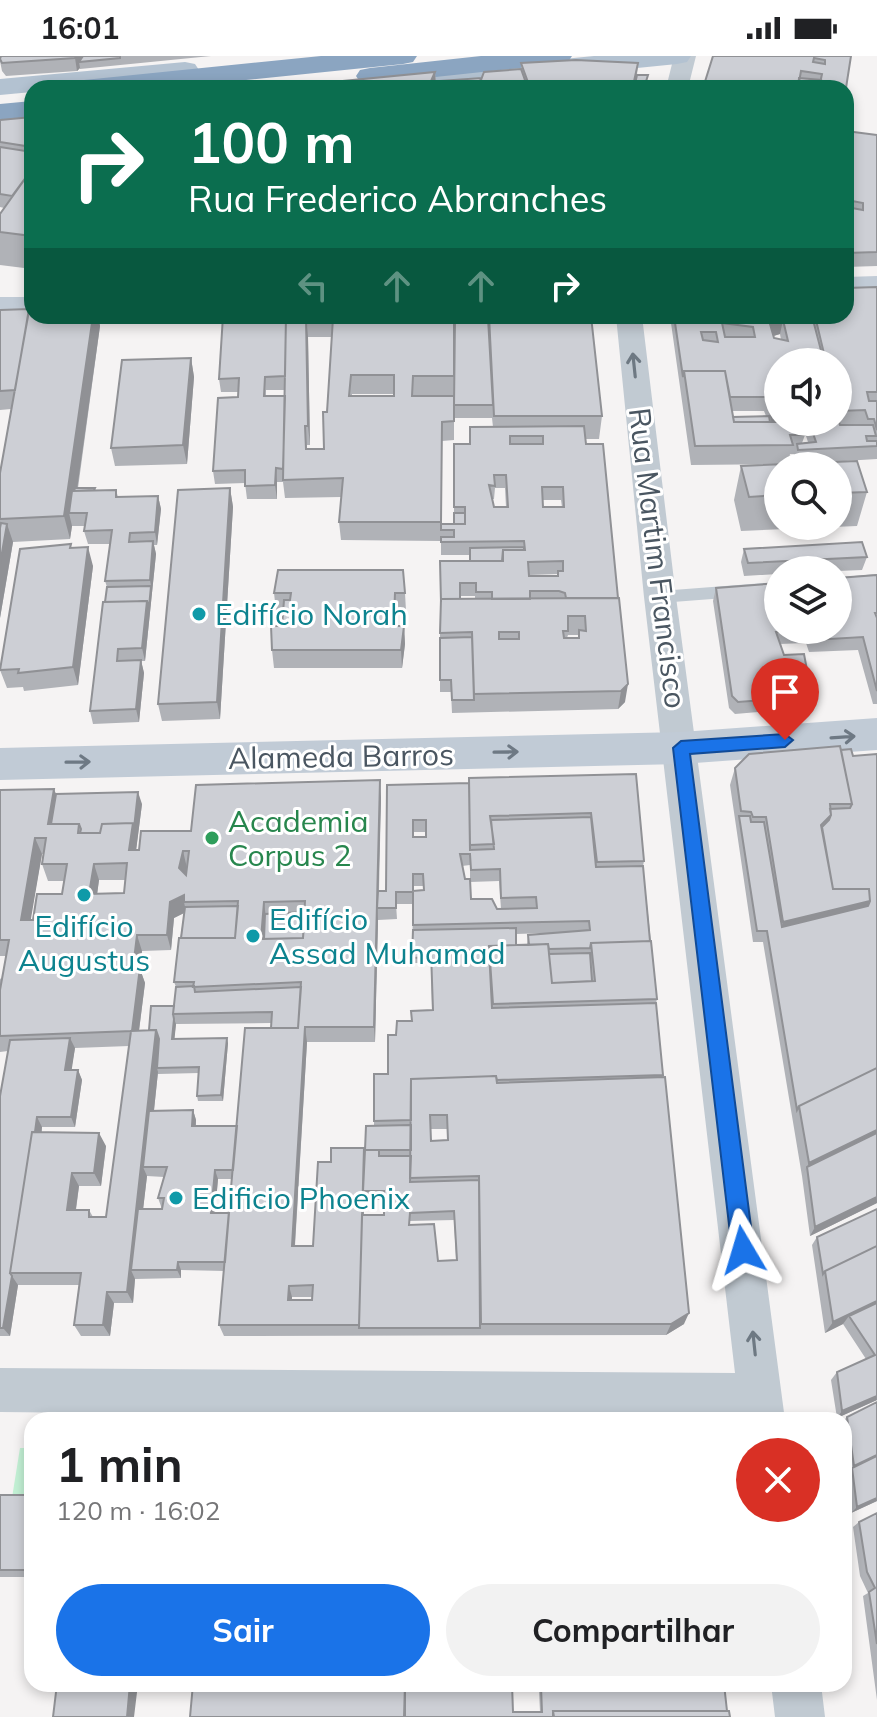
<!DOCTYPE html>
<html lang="pt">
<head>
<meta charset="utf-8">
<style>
  body { margin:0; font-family:Mulish,sans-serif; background:#f2f2f2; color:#202124; height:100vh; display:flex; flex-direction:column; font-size:30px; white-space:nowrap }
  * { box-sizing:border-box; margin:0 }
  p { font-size:26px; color:#757577 }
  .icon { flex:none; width:44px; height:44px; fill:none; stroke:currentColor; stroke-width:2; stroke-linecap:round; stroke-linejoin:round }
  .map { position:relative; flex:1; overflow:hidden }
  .panel { position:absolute; left:24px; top:1356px; width:828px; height:280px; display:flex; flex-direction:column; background:#fff; border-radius:24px; box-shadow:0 4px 12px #0003 }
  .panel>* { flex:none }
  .banner { position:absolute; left:24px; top:24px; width:830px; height:244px; border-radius:24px; box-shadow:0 4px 12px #0003; background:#0b6e4f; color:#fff; overflow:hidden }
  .buttons { position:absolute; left:764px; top:292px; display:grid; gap:16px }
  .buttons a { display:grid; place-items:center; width:88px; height:88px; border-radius:50%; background:#fff; box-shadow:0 4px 12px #0003; font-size:40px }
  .pin { position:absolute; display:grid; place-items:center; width:68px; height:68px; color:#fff; margin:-82px -34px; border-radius:50% 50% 50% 0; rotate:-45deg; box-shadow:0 0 8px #0007 }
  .pin .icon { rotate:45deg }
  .me { position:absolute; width:88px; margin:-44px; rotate:353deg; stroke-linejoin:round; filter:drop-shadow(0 0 6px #0008) }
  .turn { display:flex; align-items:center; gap:28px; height:168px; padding:0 32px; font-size:36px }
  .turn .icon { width:104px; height:104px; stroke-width:2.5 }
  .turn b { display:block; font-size:56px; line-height:68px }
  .lanes { display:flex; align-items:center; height:76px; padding:0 32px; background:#0003; justify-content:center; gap:40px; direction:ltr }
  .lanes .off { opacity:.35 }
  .round { display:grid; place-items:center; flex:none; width:84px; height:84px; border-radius:42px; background:#f2f2f2 }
  .head { display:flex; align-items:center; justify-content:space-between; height:136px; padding:0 32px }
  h1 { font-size:48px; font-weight:700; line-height:60px }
  .cta { display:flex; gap:16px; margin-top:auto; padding:16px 32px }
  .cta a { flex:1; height:92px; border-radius:48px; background:#1a73e8; color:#fff; font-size:32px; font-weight:700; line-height:92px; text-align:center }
  .cta a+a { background:#f2f2f2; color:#202124 }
  .status { display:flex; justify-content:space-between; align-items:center; height:56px; padding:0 40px; background:#fff; direction:ltr }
  .status svg { height:22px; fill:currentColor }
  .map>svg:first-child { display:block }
</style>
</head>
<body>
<div class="status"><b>16:01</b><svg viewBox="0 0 49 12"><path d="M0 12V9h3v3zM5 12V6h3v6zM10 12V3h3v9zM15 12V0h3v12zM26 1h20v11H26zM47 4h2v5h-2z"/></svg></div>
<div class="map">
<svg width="877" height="1661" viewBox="0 0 877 1661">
  <rect width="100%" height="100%" fill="#f5f3f3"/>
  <path fill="#c3f1d5" d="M20 1392H32V1448H11Z"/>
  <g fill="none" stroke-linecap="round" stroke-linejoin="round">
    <path fill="#c1cad2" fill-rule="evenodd" d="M778 526V538L660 547 652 541 660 535Z"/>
    <path fill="#c1cad2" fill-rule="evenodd" d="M674 0H696L688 32H666Z
      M616 260H642L676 541 785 1364 0 1356V1312L735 1317 644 541Z
      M771 1628H821L825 1661H775Z"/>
    <path fill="#c1cbd6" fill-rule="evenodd" d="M877 220V240L846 241V221Z
      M0 241H32V260H35L0 261Z
      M877 662V694L681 708 0 724V692L681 676Z"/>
    <path fill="#b3c2d1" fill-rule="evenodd" d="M594 0H691L687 6 677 8 437 32H339L343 26 353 24Z
      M185 6 195 8 199 14 195 20 79 32H32V36L0 39V23Z"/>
    <path fill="#8ba5c1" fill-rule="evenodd" d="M321 0H417L413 6 403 8 167 32H70L74 26 84 24Z
      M481 0H572L568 6 558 8 370 28 360 26 356 20 360 14 370 12Z
      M32 45V61L0 64V48Z"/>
  </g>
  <path fill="#b0b2b7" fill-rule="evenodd" d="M1 0H211L80 13V12L77 15 6 20 2 15 0 5Z
    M713 0H851L846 32H703Z
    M521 7H638L637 19 647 26 646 32H271L435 16 436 29 481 22 521 13Z
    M32 61V213L0 209V158L4 152 0 151V64Z
    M846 75 877 79V210L846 211Z
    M877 231V403L795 408 793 401 794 398H790L788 408 691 409 670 260H846ZM780 278 781 284 774 282 773 280ZM778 306H838V366H808L805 377 808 386 802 387 805 379 803 373 805 366H778ZM732 355H764L766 360 733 361Z
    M0 254 32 260H98L100 270 78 432H95V434H116L118 441 158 440 161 453 157 489H154L156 498 145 605H141L144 617 139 666 93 668 90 655 107 531 105 525 110 488H88L84 475 85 470H72L70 483 13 486 0 562V417L11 353 0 354Z
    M223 260H454V278L487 262V260H591L602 360 599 383H585L625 646 618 653 452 657 451 636H440V505H470V499H441V483V485L341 484 339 466 341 441 285 442 283 426H277V443H247L245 427 215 428 213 415 238 341 239 336H221L219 323ZM308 281H332L324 393H307V389H310ZM266 334H285V340H266ZM352 338H394V340H352ZM413 339H454V340H413ZM454 362H492L493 371 470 388H454V468H441L442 385 454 384ZM495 432H505L506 451H494L492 443H494ZM543 444H561L562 451H543ZM558 518V520H529V519ZM460 540H475V543H460ZM568 579H578V582H567Z
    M191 302 194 321 187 408 115 410 111 392Z
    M857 405 867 436 857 470 741 475 734 444 741 410ZM778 410H838V470H778Z
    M230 432 233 451 220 663 162 665 158 648Z
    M73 492 93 510 78 629 24 635 23 631 7 632 0 614Z
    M744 493 867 501 862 514 838 515 778 514V518L744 520 741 506Z
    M877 518V648H873L858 594 809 596 806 587 780 588 784 599 812 640 808 652 735 658 729 652 713 545 716 532Z
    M274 537H405L406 555H395V570H404L405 588 402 612H274L272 594 282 570 283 556 276 555Z
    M841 694 853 700 877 698V1147L810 1180 802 1120 763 886H753L730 729 735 712Z
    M636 718 644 805 643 810 657 943 656 947 684 1268 666 1279 224 1280 219 1269 224 1215 181 1214V1222L135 1223 133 1247H114L110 1280H81L74 1269 79 1229H18L10 1280H0V1040L8 995 0 996V922L2 925 6 900H0V734L54 733 56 738 142 748 136 794 191 775 381 741 379 835H386L387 729 469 727ZM413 776H426V781H413ZM42 798H43L42 808 48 825H64L62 838 33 864H30ZM470 809V823H465L462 810ZM99 824H125L124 837 97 838ZM499 825 501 853H497L471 843 470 826ZM413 830H424V834L413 835ZM396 848H413L412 907H431L432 954 412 965 396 979 388 1018 374 1065V1070L364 1092 331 1106 313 1190H295L307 986H375L378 864 397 863ZM184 857 174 926 176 931 174 950 149 974 139 975 145 927 140 913 142 895 171 894 174 862ZM547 877 528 879 527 889H516V878ZM271 967V972L237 1070H196V1064L193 1054H154L158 1016V1018L199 1017 197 1040 198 1045H223L228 987 174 983 176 968ZM129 990 106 1161H93L89 1154H76L79 1130H101L106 1090 42 1076V1071H75L82 1024 78 1014H71L75 992ZM430 1073H447V1084L431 1085ZM147 1120 164 1121 158 1142 162 1153H143ZM218 1123H232L229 1157H215ZM364 1144H384V1159H364ZM454 1164 456 1204 438 1205 410 1169V1165ZM292 1241H312V1244H292Z
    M877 1153V1344L837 1362 831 1324 837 1316 866 1303 843 1268 825 1277 812 1189 817 1181Z
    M847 1361 877 1445 851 1457 844 1409V1364Z
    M0 1439H32V1521H0Z
    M877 1457V1644L863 1540 868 1537 860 1520 853 1471 859 1466Z
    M527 1628H623L624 1633H639L638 1628H724L727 1655 190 1661 540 1656 539 1634H526Z"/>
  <path fill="#909195" d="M76 0H89L79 6 80 12 77 15 75 2Z
    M435 16 436 32H428Z
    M526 27 525 32H503L504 30Z
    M93 260H98L100 270 76 441 69 457 72 470 70 483 64 460Z
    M306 262 308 281 310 389 308 370Z
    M783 264 780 278 767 282 770 268Z
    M191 302 194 321 187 408 183 389Z
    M276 412 277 426V443L275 429Z
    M230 432 233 451 220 663 217 646Z
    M158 440 161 453 157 489 155 476Z
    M7 468 13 486 0 562V508Z
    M153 485 156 498 145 605 142 592 147 545 151 530 150 524Z
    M88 491 93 510 78 629 73 611Z
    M404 570 405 588 402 612 401 594Z
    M141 604 144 617 139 666 136 653Z
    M628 628 625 646 618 653 621 635Z
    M380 724 381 741 378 852H377L378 864 375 986 374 971Z
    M54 733 60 750 56 773 48 768Z
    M138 736 142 748 134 811 129 794Z
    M35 782 42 798 28 880 21 864Z
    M183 795 187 812 184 828 179 812Z
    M94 808 99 824 95 854 89 838Z
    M184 839V846L186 856 174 862 171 894 167 879 170 846Z
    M870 845 863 861 778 882 783 866Z
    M264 846 266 862 263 893 261 883Z
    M137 879 142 895 140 913 145 927 137 990 132 975 133 912Z
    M174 963 176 968 174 988 172 983Z
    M305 971 307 986 294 1202 292 1190Z
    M156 974 161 989 157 1012 158 1016 148 1111H143L147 1120 136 1214H131L135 1223 133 1247 127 1236Z
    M70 982 75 992 70 1025 65 1014Z
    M227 982 228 987 223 1045 221 1039Z
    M78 1014 82 1024 75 1071 71 1061Z
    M193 1054 196 1064 195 1080 192 1070Z
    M37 1061 42 1071 19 1217H12Z
    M877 1074V1084L807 1111 802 1120 809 1107Z
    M99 1077 106 1090 101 1130 94 1117Z
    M364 1092 366 1105 365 1135H363L364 1144 361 1272H359V1269Z
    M215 1114 218 1123 214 1166 211 1157Z
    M72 1117 79 1130 74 1166 67 1154Z
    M877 1141V1147L810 1180 815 1171Z
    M178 1206 181 1214V1222L177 1214Z
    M12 1220 18 1229 10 1280 3 1272Z
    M289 1230 292 1241 291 1255 288 1244Z
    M107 1236 114 1247 110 1280 103 1269Z
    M877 1245V1252L849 1260 843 1268 825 1277 833 1266Z
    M689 1257 684 1268 666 1279 671 1268Z
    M877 1340V1344L837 1362 842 1355Z
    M877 1442V1445L851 1457 857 1451Z
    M130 1628H138L134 1661H127Z"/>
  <path fill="#cdcfd5" stroke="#909195" stroke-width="2" fill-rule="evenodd" d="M1 0H76L75 2 2 7 0 3Z
    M83 0H120V2L79 6Z
    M713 0H851L846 32H819L822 18 801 15 798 32H703ZM814 2 825 4V8L813 6ZM762 25H775L774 31 765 32Z
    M576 4 638 7 633 30 578 27 577 32H562L561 28 529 29 521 7Z
    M521 13 526 27 504 30 503 32H478L484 16Z
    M435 16 428 32H271Z
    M637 19H648L644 32H634Z
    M481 22 478 32H464L437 29 440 25Z
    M799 22 821 24 819 32H798Z
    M433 28 464 32H431Z
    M32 61V91L0 86V64Z
    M846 75 877 79V196L846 197V116L850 117 852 104 846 103ZM847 144 863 147V154L846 151Z
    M0 91 32 96V103L29 107H32V113L12 140 0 138Z
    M32 113V180L0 176V158Z
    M877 231V336H867L869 345H877V374L874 363H868L865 354 839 355 838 306H826L815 260H846V232Z
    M30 249H32V260H93L64 460 0 463V417Z
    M29 253 15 334 0 335V254Z
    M223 260H286L285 320 265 321 264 340H285L283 413 276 412 275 429 245 430V414L213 415 218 342 238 341 239 322 219 323Z
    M286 260H454V320H413L412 340H454V365L442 366 441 466H339L343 422 283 424ZM306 262H333L327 356H323L324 393H306L305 370H308ZM351 319H394V340H349Z
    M489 260H591L602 360H494Z
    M674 260H812L824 306H778V364H772L767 341H730L725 315H684L683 321ZM783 264 788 285 774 282 770 268ZM722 267 753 271 755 281H725ZM701 276H716L718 286 703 284Z
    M455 262H488L493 349H454Z
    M191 302 183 389 111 392 122 304Z
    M684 315H725L734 366H802L805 379H790L793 389 695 390Z
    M769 360 770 366H734L733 361Z
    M838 363 840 369H873L876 380H866L867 385H877V390L798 394 797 388 816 386 809 366H838Z
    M584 370 586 388H603L618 542H566L565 537 559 535H530V543H492V536H476V527H460V543H441V546L440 505H503V494H525L524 485 441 486V481H454V474H441V468H465V451H454V388H470V371ZM510 380H543V388H510ZM494 419H506L508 451H494L489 429 495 430ZM542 431H563L564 451H543ZM563 505V515H558V520H529L528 506Z
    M857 405 867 436 838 437V410H778V439L749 441 741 410Z
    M75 432H95L94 434 74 435Z
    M230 432 217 646 158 648 178 434Z
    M116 434V441L158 440 155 476 130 477 129 486 153 485 150 524 105 525 112 474 84 475 87 457H69L72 435Z
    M454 457H465V468H454Z
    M1 467 7 468 0 508V472Z
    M862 486 867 501 748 507 744 493Z
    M71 488 70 492 88 491 73 611 18 617 19 613 0 614 20 493Z
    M524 491V494H503L502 505H470V492Z
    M278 514H403L405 537H395L394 562H388L387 570H404L401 594H272L271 570H282L284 544H290L291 537H274Z
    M877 519V557H875L877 562V635L863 581 813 584 810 574 776 576 784 599 804 598 812 640 738 646 732 640 716 532 778 527V574H838V522Z
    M151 530 149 551 147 545 105 546 107 531Z
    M619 542 628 628 621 635 474 638 472 576 440 577 441 543ZM568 560H585L586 575 579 574V582H564L563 575H568ZM499 576H519V583H499Z
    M147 545 142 592 118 593 117 605 141 604 136 653 90 655 103 546Z
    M472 581 474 644H452L451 624H440V582Z
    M840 690 852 748H830L831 759 821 769 833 833H869L870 845 783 866 766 761H753L751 756 741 755 735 712 749 698Z
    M851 693 853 700 877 698V1012L799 1050 797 1054 767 875H757L739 760H750L751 766H764L782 871 868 850 870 845 869 833H833L822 771 829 764 831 759 830 753 850 752 852 748 841 694Z
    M636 718 644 805 597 806 591 757 490 760 494 788 470 789 469 722Z
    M380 724 374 971H305L292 1190H313L318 1106H331V1092H364L359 1269H219L245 972H298L301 926 193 931 194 926H174L179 882H235L238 845 184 846V839L170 846 167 879H137L133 912 140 911 132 975 0 980V934L9 884H0V734L54 733 48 768H79L78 777H100L102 768 133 767 129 794H139L141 775H191L196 729ZM35 782H46L42 808H67L62 838H37L33 864H21ZM183 795H189L186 819 179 812ZM127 807 124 837 89 838 94 808ZM305 845 303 882 261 883 264 846ZM313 1229 312 1244H288L289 1230Z
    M469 727 470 794 494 793 491 764 591 761 596 811 643 810 650 885 591 887 590 892 549 893 548 888 529 889 528 879 590 874 589 865 413 869V836H396V852H377L378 835H386L387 729ZM413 764H426V781H413ZM460 798H470L471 814 500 813 501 842 536 841 537 852 497 853 492 843H471L470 823H465ZM413 818H423L424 834 413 835Z
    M138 736 134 772 133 767 102 768 100 777H80L81 773 79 768H51L56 738Z
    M238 850 235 882H181L185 851Z
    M305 856 303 882 264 883 265 858Z
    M516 872V889L489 890V894L431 896V901L412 902 413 874Z
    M651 885 657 943 493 948 489 890 548 888 552 927 595 925 591 887Z
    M489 894 492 952 656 947 663 1019 497 1024 496 1020 411 1023V1064L374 1065V1018H388V979H396L397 965H412L411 955 433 954 431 896Z
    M590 897 592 925 552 927 549 898Z
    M194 930 195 936 301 931 298 972H271L272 956 173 958 176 931Z
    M151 950H174L173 958 174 963 172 983 227 982 221 1039 197 1040 199 1011 157 1012 159 983 156 974H149Z
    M156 974 127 1236H107L103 1269H74L81 1217H10L32 1076 99 1077 94 1117H72L67 1154H89V1161H106L131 975Z
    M70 982 65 1014H78L71 1061H37L35 1076H32L10 1217 12 1220 3 1272H0V1040L10 984Z
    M877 1012V1074L809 1107 799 1050Z
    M496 1020 497 1027 665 1021 689 1257 671 1268H481L479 1120 410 1122 411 1023ZM430 1059H447L448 1084 431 1085Z
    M193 1054 192 1070H237L233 1114H215L211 1157H229L225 1206H178L177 1214H131L138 1153H162L164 1142H158L167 1111H143L149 1055Z
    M411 1069V1094H365L366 1070Z
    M877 1077V1141L815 1171 807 1111Z
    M365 1094H379V1100H411L410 1126 479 1124 480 1272H359L362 1159H384V1135H363ZM454 1155 457 1204 438 1205 434 1168 409 1169 410 1157Z
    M877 1153V1190L825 1215 823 1218 817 1181Z
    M877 1190V1245L833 1266 825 1215Z
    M877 1247V1340L842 1355 837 1316 875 1299 849 1260Z
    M877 1346V1399L854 1410 847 1361Z
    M877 1400V1442L857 1451 852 1412Z
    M0 1439H32V1514H0Z
    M877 1457V1588L869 1536 875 1532 867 1516 859 1466Z
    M57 1628H130L127 1661H53Z
    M193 1628H405L404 1661H190Z
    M405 1628H512L513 1656H542L541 1631H528V1628H623L624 1633H642V1628H724L727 1655H553V1661H405Z
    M553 1655H729L730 1661H554Z"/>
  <defs><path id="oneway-shaft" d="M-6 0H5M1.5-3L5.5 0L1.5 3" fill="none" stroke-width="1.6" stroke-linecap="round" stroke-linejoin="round" transform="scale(2)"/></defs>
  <g stroke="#6e7983">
    <use href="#oneway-shaft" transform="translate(634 309) rotate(-96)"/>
    <use href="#oneway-shaft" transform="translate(754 1287) rotate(-96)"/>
  </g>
  <g stroke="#6e7984">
    <use href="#oneway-shaft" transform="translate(843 681) rotate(-4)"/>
    <use href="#oneway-shaft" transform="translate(506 696) rotate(-1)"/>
    <use href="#oneway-shaft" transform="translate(78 706) rotate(-1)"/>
  </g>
  <path fill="#1a73e8" stroke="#114b97" stroke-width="2" d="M785 678 793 684 785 691 690 698 754 1194 751 1202 743 1205 735 1202 732 1194 673 692 681 685Z"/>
  <g fill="#0f9aa8" stroke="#fff" stroke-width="3">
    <circle cx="199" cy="558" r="8"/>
    <circle cx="84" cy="839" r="8"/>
    <circle cx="253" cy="880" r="8"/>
    <circle cx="176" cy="1142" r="8"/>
  </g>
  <circle fill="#2e9e5b" stroke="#fff" stroke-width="3" cx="212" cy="782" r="8"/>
  <g text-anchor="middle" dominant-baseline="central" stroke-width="6" stroke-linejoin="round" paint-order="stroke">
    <g font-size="30" fill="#4a5661" stroke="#fff">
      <text transform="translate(658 502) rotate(83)">Rua Martim Francisco</text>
      <text transform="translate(341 700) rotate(-1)">Alameda Barros</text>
    </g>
    <g font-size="30" fill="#0d838f" stroke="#fff" text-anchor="start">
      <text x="215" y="558">Edifício Norah</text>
      <text x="269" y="863">Edifício<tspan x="269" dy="34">Assad Muhamad</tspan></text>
      <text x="84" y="870" text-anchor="middle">Edifício<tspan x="84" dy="34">Augustus</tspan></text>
      <text x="192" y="1142">Edificio Phoenix</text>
    </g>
    <g font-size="30" fill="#27864d" stroke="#fff" text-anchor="start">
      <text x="228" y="765">Academia<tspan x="228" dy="34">Corpus 2</tspan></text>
    </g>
  </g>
</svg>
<div class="buttons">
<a><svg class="icon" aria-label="sound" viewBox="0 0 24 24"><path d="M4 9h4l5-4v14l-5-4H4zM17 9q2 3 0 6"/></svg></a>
<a><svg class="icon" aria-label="search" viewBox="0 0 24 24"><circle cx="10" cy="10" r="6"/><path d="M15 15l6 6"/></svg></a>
<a><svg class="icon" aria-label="layers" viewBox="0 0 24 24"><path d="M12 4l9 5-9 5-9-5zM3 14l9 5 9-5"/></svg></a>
</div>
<div class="pin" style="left:785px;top:684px;background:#d93025"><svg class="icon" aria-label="arrive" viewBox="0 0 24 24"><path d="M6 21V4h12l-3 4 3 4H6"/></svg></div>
<svg class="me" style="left:743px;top:1194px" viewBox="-20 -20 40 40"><path d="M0-17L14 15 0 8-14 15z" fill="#1a73e8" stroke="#fff" stroke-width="4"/></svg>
<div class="banner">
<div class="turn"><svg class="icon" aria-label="right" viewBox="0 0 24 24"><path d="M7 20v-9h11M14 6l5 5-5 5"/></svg><div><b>100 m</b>Rua Frederico Abranches</div></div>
<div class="lanes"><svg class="icon off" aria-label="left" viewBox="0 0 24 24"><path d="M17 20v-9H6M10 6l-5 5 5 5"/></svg><svg class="icon off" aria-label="ahead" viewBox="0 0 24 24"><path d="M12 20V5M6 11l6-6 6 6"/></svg><svg class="icon off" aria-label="ahead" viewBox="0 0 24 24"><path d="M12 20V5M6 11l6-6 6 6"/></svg><svg class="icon" aria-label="right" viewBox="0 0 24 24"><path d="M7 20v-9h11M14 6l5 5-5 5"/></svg></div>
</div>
<section class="panel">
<div class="head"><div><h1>1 min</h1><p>120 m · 16:02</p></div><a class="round" style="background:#d93025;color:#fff"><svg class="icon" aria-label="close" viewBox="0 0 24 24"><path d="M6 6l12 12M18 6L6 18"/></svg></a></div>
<div class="cta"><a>Sair</a><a>Compartilhar</a></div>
</section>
</div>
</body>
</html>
